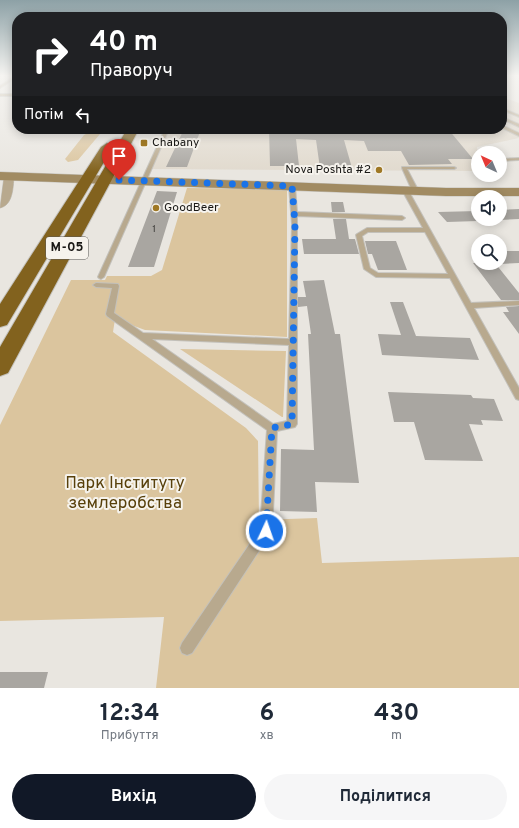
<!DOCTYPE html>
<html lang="uk">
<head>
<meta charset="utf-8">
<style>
  body { margin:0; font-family:Overpass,sans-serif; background:#f6f6f7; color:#1f2937; height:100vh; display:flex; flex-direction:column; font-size:15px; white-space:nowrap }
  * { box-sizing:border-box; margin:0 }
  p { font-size:13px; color:#747a83 }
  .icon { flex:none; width:22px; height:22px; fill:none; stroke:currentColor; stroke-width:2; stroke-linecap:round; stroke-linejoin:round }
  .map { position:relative; height:688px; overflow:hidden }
  .drawer { display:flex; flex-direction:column; background:#fff; flex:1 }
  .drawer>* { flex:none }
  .top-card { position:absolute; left:12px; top:12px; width:495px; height:122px; border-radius:16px; box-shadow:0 2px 10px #0003; background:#202124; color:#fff; overflow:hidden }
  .needle { width:26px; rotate:316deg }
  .controls { position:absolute; left:471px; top:146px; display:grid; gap:8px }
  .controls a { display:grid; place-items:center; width:36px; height:36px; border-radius:50%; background:#fff; box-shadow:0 2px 10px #0003; font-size:20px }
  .pin { position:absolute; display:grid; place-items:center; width:34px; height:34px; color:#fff; margin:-41px -17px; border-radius:50% 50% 50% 0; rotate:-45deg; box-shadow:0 0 4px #0007 }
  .pin .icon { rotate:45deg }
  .me { position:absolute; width:44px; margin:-22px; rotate:3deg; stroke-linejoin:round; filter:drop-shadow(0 0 3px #0008) }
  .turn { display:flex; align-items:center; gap:14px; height:84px; padding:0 12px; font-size:18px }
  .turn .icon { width:52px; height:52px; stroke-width:2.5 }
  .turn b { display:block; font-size:28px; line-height:34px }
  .then { display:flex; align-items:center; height:38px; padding:0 12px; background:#0003; gap:8px; font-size:15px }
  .eta { display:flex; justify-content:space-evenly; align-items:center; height:68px; text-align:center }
  .eta b { font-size:24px; font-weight:700; line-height:28px }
  .primary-button { display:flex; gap:8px; margin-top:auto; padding:8px 12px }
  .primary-button a { flex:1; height:46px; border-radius:24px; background:#111827; color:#fff; font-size:16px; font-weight:700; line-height:46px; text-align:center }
  .primary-button a+a { background:#f6f6f7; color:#1f2937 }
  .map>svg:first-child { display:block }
</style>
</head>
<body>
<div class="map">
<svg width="519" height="688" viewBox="0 0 519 688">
  <rect width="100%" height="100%" fill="#e9e6e0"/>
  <path fill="#e1dace" d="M502 97 519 103V138L477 147 478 171 151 169 167 129H502Z"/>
  <path fill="#dbc59e" d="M90 132 100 134 78 160 68 162 65 159 84 135Z
    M187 188 287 189V337L145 330 115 319 113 332 246 428 258 441 259 520 317 518 322 563 519 557V688H156L164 617 0 621V425L71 280H105L107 276H151L162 270Z
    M180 349 286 351 283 417H282Z"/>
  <path fill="#a9a6a1" d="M184 129H201L187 167H166Z
    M269 129H448L473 159H448L452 164 409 165 401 151H368L364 141 344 140 352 168H320L316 140 296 139 299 166H270Z
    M157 191 177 192 154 267H128Z
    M331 202H343L345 212H332Z
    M519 209V219L500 220V210Z
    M478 211V221L447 222 438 212Z
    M333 219H346L349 239H355L359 254H304L302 239H336Z
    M365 241H396L407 270H378L372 254H368Z
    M500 251H519V263L500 264Z
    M473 263H495L519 293V300H501Z
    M324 280 335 334H340L359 483 315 482 317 512 280 511 281 449 314 450 308 334H311L307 306 298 307V297H306L303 281Z
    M390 302H403L416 336 470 338 479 360 382 355 378 334 401 335Z
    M519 306V334L503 312H509L506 307Z
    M388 392 471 395 473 398 494 399 503 421 481 420 483 425 469 424 483 461 425 460 414 422H394Z
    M0 672H48L44 688H0Z"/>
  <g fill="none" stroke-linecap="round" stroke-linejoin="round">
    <defs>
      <path id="lane" d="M15 76H17V77L0 88V86Z
        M0 94H17V96H0Z
        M502 108 519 115V117L502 110Z
        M502 117 519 124V127L502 119Z
        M502 125 519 133V136L502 128Z
        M165 129H169L104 277 101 279 99 278 98 277Z
        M480 151H484V153H480Z
        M519 158V160L500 161V159Z
        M402 167H454L456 168 454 169H407L417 188 414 190 411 188 402 168Z
        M292 184 295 186 297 212 402 216 405 218 402 220 297 216V424L295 427 277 431 272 531 192 653 187 655 182 653 180 648 182 643 260 529 267 430 107 316 106 314 112 288 96 287 93 285 96 283 118 284 119 286 114 313 143 333 289 339 292 224 289 186ZM152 339 289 345 287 421 273 424Z
        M405 188 408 190 471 303 519 301V305L474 308 519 388V400L516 399 450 278 376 277 364 269 356 235 357 234 367 228H423L402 190ZM368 232H425L448 274 378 273 370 268 362 236Z"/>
      <path id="street" d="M9 174 14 177C13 188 13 205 0 208L4 177Z"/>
      <path id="secondary" d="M0 172 446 188H519V196H446L0 180Z"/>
      <path id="highway" d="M127 129H139L8 373 0 376V347Z
        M107 143 113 147 7 325 0 327V304L101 147Z"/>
    </defs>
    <use href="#lane" stroke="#c3c1bb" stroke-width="2"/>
    <use href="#street" stroke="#c3c1bb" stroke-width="1"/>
    <use href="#secondary" stroke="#c3c1bb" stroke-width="1"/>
    <use href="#highway" stroke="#c3c1bb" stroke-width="2"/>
    <use href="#lane" fill="#b8a98e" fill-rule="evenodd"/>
    <use href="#street" fill="#b8a98e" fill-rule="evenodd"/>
    <use href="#secondary" fill="#a18b62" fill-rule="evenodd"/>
    <use href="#highway" fill="#82621e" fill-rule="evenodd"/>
  </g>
  <linearGradient id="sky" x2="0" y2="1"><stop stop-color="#8da1a6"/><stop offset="0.44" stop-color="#f5f4f1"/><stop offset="1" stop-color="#f5f4f1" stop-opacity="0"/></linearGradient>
  <rect width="519" height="172" fill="url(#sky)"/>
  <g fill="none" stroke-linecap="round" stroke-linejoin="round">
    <path stroke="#1a73e8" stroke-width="7" stroke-dasharray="0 12.6" d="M119 180 292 186 295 224 292 424 272 428 266 531"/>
  </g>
  <g fill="#9f7825" stroke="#f6f3ed" stroke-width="1.5">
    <rect x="140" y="139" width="8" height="8" rx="2"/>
    <circle cx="379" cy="170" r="4"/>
    <circle cx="156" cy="208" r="4"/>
  </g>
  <g text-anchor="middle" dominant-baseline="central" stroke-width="4" stroke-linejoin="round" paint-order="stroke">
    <g font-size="10" fill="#3c3b38">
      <text x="154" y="229">1</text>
    </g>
    <g font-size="12" fill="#181715" stroke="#f6f3ed" text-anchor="start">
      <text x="152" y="143">Chabany</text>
      <text x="371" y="170" text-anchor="end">Nova Poshta #2</text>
      <text x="164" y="208">GoodBeer</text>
    </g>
    <rect fill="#f6f3ed" stroke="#5b5956" stroke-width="1" x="46" y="237" width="42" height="22" rx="3"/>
    <g font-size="13" font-weight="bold" fill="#181715">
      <text x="67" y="248">М-05</text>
    </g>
    <g font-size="17" fill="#58400b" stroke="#f6f3ed">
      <text x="125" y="484">Парк Інституту<tspan x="125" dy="20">землеробства</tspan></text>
    </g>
  </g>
</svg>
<div class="controls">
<a><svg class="needle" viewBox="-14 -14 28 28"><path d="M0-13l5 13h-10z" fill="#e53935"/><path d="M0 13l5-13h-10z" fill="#747a83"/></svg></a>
<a><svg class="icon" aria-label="sound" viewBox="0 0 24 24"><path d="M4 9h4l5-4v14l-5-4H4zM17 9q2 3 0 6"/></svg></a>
<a><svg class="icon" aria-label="search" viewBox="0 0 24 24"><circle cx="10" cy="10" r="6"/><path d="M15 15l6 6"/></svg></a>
</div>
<div class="pin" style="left:119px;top:180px;background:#d93025"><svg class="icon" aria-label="arrive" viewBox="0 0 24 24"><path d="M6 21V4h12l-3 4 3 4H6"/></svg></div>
<svg class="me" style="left:266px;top:531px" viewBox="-20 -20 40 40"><circle r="17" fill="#1a73e8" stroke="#fff" stroke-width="3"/><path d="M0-11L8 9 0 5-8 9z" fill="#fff"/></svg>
<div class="top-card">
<div class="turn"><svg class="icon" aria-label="right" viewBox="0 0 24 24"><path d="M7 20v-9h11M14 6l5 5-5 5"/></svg><div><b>40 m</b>Праворуч</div></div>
<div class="then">Потім<svg class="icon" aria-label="left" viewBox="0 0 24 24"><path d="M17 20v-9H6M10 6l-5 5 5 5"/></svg></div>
</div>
</div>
<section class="drawer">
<div class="eta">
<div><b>12:34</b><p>Прибуття</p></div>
<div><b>6</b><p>хв</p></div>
<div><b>430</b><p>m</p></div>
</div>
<div class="primary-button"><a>Вихід</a><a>Поділитися</a></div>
</section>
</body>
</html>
